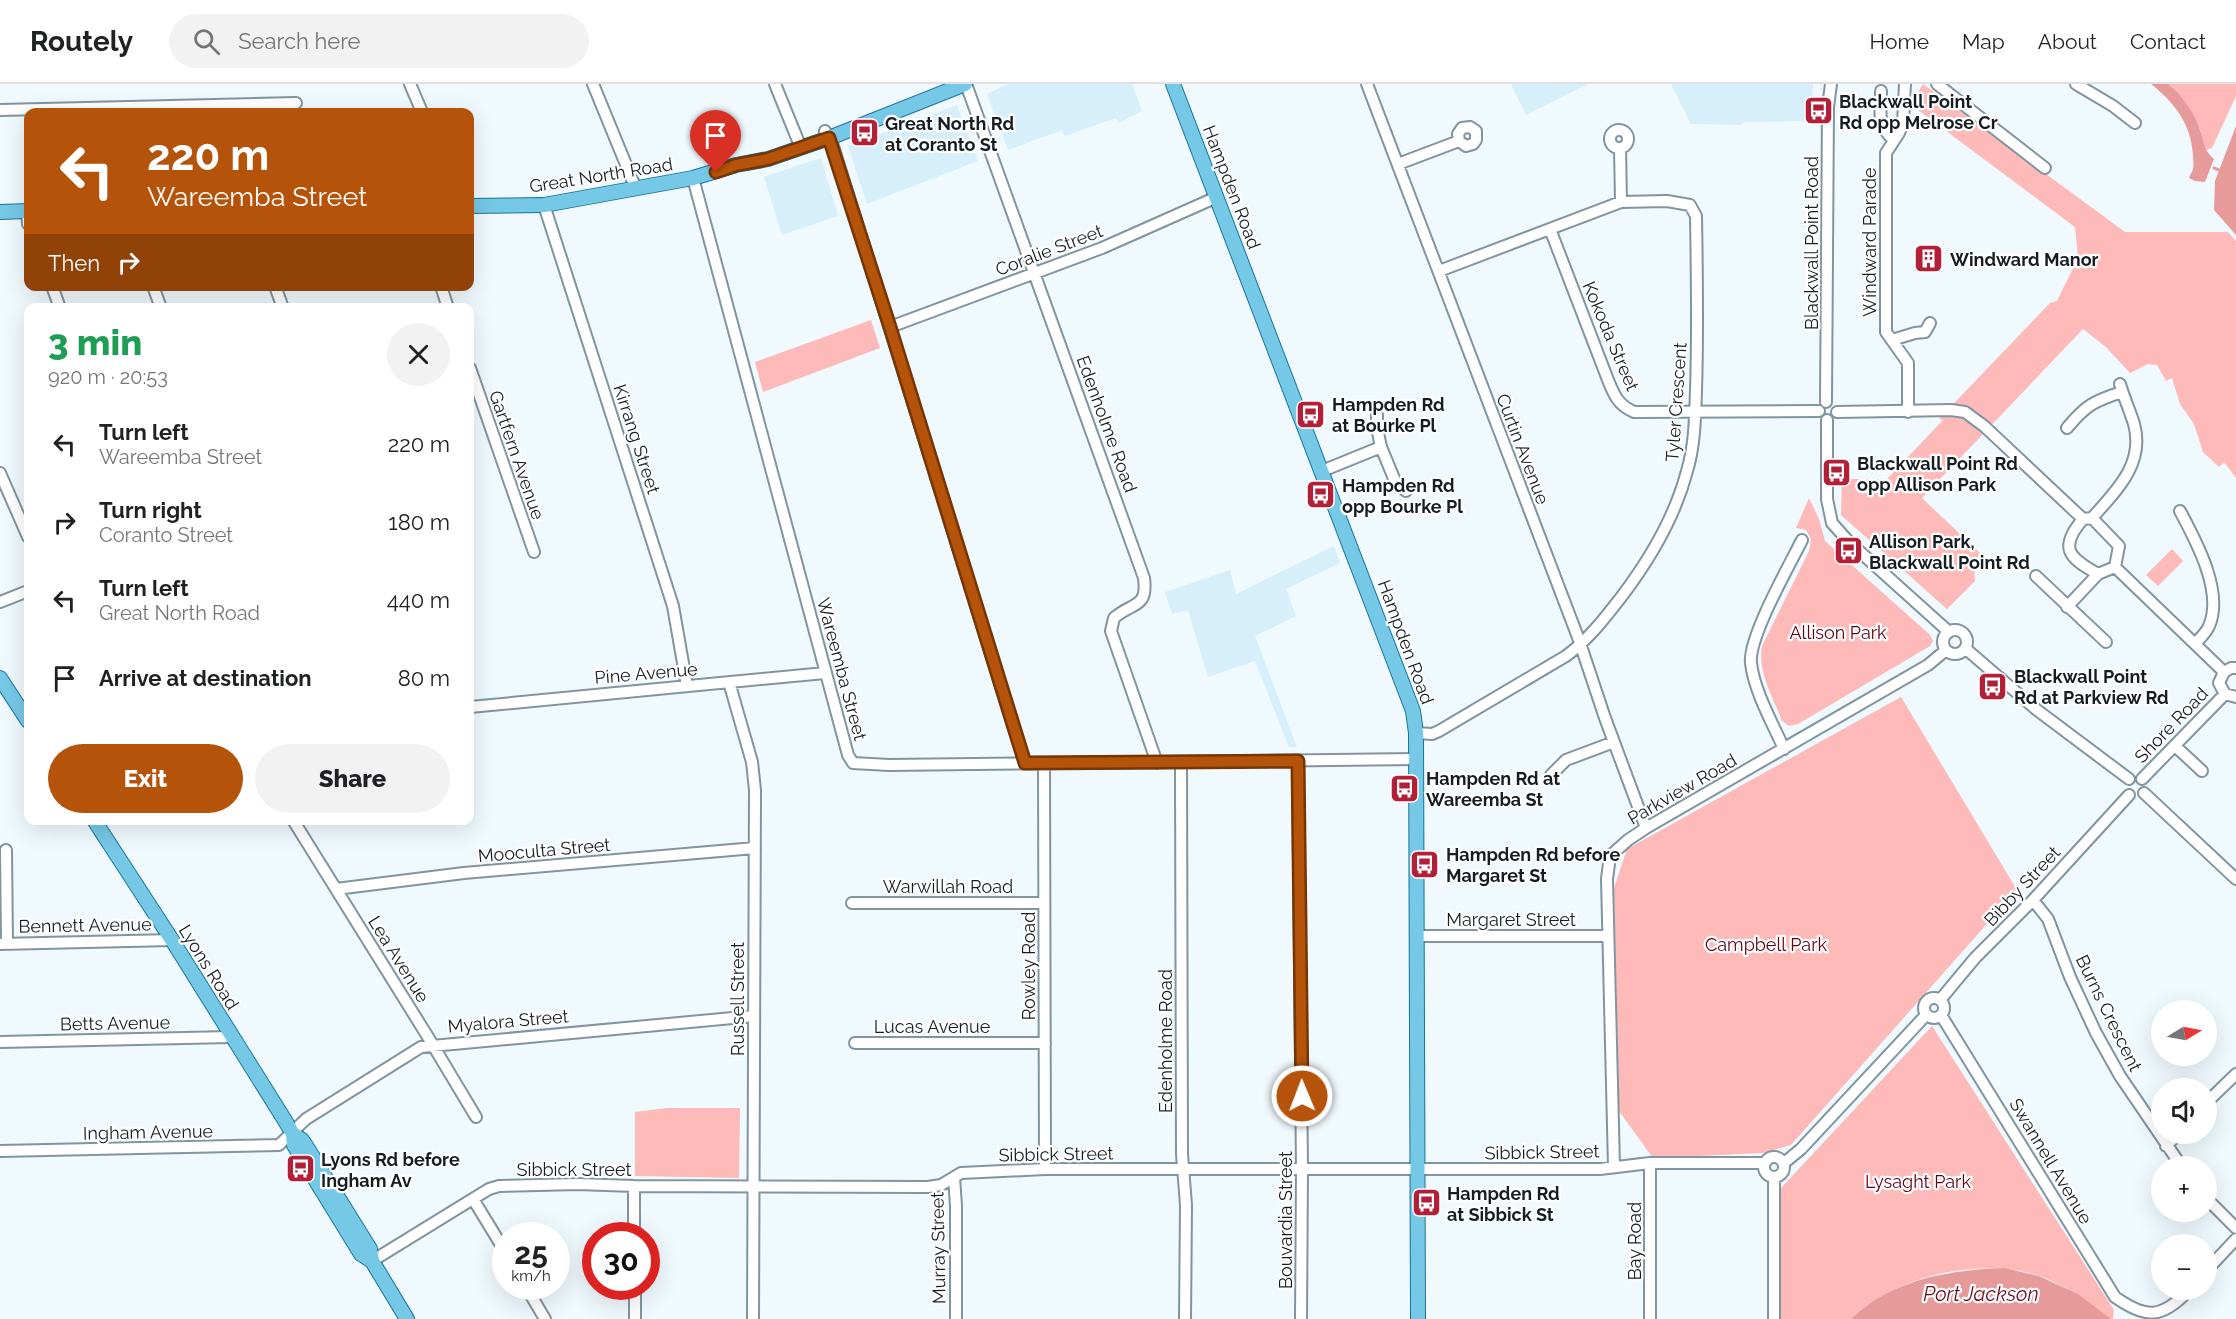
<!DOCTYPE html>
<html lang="en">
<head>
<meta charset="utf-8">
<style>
  body { margin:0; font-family:Raleway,sans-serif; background:#f2f2f2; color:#202124; height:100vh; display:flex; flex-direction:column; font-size:22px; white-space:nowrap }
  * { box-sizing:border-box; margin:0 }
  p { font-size:20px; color:#757577 }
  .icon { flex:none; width:33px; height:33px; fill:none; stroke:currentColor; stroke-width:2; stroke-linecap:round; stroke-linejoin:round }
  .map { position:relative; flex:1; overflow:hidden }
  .panel { position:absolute; left:24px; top:219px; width:450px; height:522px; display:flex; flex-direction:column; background:#fff; border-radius:12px; box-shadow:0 6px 24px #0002 }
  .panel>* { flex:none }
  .hud { position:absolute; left:24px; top:24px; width:450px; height:183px; border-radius:12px; box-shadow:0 6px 24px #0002; background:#b45309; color:#fff; overflow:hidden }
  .needle { width:39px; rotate:80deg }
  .controls { position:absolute; left:2151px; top:916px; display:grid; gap:12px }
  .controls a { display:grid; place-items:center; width:66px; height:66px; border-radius:50%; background:#fff; box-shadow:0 6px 24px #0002; font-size:30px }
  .speed { position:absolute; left:492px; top:1138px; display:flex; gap:12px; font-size:30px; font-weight:700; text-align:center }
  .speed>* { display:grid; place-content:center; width:78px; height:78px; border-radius:50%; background:#fff; box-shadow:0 6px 24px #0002; line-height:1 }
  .speed small { font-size:15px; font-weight:400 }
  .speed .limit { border:9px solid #d22; background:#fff; color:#111 }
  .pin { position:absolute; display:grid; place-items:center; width:51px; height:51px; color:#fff; margin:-62px -26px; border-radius:50% 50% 50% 0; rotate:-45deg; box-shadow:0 0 6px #0007 }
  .pin .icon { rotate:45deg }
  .me { position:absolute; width:66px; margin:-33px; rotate:359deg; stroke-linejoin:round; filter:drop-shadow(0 0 4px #0008) }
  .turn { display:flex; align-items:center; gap:21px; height:126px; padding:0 24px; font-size:27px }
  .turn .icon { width:78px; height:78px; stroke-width:2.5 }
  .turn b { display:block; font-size:42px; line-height:51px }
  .then { display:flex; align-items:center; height:57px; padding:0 24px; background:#0003; gap:12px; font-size:22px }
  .round { display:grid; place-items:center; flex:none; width:63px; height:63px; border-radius:32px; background:#f2f2f2 }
  .head { display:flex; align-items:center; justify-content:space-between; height:102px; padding:0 24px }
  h1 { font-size:36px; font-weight:800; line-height:45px; color:#1e9e55 }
  .primary-button { display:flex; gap:12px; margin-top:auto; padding:12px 24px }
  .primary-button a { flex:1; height:69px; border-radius:36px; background:#b45309; color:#fff; font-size:24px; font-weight:800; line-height:69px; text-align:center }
  .primary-button a+a { background:#f2f2f2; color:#202124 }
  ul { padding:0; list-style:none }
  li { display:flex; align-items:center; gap:18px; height:78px; padding:0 24px }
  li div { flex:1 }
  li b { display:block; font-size:22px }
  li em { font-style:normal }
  header { display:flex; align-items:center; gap:36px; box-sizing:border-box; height:84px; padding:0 30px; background:#fff; border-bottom:2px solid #e0e0e0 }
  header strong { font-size:28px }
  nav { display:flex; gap:33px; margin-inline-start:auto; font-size:21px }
  .search { width:420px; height:54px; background:#f2f2f2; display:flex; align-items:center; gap:15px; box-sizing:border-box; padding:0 21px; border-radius:33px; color:#757577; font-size:22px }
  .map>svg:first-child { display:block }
</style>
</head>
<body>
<header>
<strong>Routely</strong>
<div class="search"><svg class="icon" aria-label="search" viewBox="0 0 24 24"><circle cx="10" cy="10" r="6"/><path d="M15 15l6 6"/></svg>Search here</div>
<nav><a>Home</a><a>Map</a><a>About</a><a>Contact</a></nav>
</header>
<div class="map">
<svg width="2236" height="1235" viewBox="0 0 2236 1235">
  <rect width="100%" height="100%" fill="#f0f9fe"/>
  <path fill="#d7effb" d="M1008 0H1132L1142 27 1119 39 1116 34 1065 52 1062 46 1008 66 987 10Z
    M1511 0H1588L1526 31Z
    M1671 0H1813L1812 37 1743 38 1741 41 1691 40Z
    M957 21 978 77 867 120 848 62Z
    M821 74 838 132 782 151 764 93Z
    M1334 462 1340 479 1286 505 1296 532 1255 552 1297 663H1289L1255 577 1208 593 1188 526 1172 530 1165 508 1230 486 1236 510Z"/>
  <path fill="#feb9b9" d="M1923 0 2125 148H2228L2236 157V394L2224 378 2219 383 2203 368 2194 340 2180 320 2172 294 2166 297 2157 281 2148 280 2130 289 2106 263 2083 245 1922 414 1980 469 1974 481 1975 497 1947 525 1841 431 1842 395H1887L1943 336 1939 335 2050 219 2057 217 2078 174 2075 143 1910 20Z
    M2168 0H2236V12L2212 64 2205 66 2200 45Z
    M871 236 880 264 763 308 755 278Z
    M1809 414 1819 435 1825 457 1930 551 1933 557 1930 562 1798 640 1789 642 1782 637C1773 613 1757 588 1762 562L1809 467 1811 455 1806 446 1796 444Z
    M2172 465 2183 477 2158 502 2146 491Z
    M1901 613 2017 806 1791 1061 1763 1069 1653 1074 1619 1027 1614 804 1627 765Z
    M1932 942 2114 1226 2113 1235H2111C2088 1218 2067 1202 2040 1192 1982 1172 1894 1192 1851 1235H1781V1104Z
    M667 1024H740L739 1094 635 1092V1028Z"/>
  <path fill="#e79a9a" d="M2151 0H2168C2182 11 2195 30 2200 46 2205 60 2203 65 2214 75L2205 98 2195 97 2189 94C2190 91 2192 88 2193 85 2194 81 2193 75 2193 71 2191 40 2175 19 2151 0Z
    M2236 42V151L2214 126 2215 97Z
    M2004 1184 2039 1192 2078 1210 2111 1235H1851C1892 1195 1950 1186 2004 1184Z"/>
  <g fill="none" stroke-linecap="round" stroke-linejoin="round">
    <path stroke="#e79a9a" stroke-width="3" d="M2214 84 2219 86"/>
    <defs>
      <path id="minor" d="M410 0 422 28
        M593 0 636 105
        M775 0 801 64
        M966 0 1144 494C1148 525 1132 518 1114 534L1111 547 1157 679
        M1367 0 1579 556 1605 634 1646 744
        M1905 0 1903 39 1899 49 1886 69V248L1908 279V328
        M1937 0 2045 84
        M2076 0 2113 22 2135 39
        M1881 7C1881 27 1876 42 1894 56
        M0 26 296 19
        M1610 55a9 9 0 1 1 18 0a9 9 0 1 1-18 0Z
        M825 47 833 62 1025 679
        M1620 64 1621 118
        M1398 80 1459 57 1466 62 1473 60 1476 56V47L1470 43 1462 44 1458 50 1459 57
        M693 94 848 671 853 679 889 681 1416 675
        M544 121 673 522 687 602
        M27 128 28 140
        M1550 145 1608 296C1614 311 1618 321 1634 328L1819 327
        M52 202 60 224
        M153 202 161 224
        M275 202 283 224
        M441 202 448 224
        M890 243 1102 164 1217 113
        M1892 256 1915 249 1925 248 1930 239
        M470 284 534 468
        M1826 318 1828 23 1831 0
        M1837 328 1951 326 1965 328 1984 342 2083 435
        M1377 331V344L1381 363
        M1827 336V415L1832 439 1849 458 1949 548
        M2067 344C2086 321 2094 317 2122 308
        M1322 387 1381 363 1395 397 1406 407
        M0 389 28 453
        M2180 427C2196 457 2224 508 2209 542 2207 548 2199 555 2195 560
        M2092 434 2119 462 2115 483 2098 490C2069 474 2058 464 2083 435Z
        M2092 434C2116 407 2145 380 2134 340 2130 327 2124 314 2120 300
        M2115 483 2224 588
        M2036 492 2106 558
        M0 518 28 507
        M2067 523 2098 490
        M1943 558a12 12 0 1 1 24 0a12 12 0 1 1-24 0Z
        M1966 565 2037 626 2129 695
        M2236 584H2231L2224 588 2219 599 2225 610 2236 613
        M729 598 752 678 755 706 753 1235
        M470 623 825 589
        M1416 649 1432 650 1439 647 1566 572C1588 556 1605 534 1622 512 1650 475 1675 433 1687 387 1695 361 1695 333 1696 306 1698 248 1697 190 1696 132L1690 121 1667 117 1621 118 1439 187
        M2175 662 2202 687
        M1784 665C1773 640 1754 607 1751 579 1748 554 1789 482 1802 456
        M1298 677 1302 1086 1301 1235
        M1044 679 1045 1085
        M1181 679 1182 1070 1186 1121 1185 1235
        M1551 691 1566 676 1614 658
        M2142 695 2225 610
        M2144 709 2236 795
        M293 736 428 953 476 1033
        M6 766 7 860
        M336 805 464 789 755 764
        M2033 816 2048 835 2070 893 2096 949 2120 992 2182 1083
        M852 819H1044
        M1416 852H1607
        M0 860 172 856
        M1924 924a10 10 0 1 1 20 0a10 10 0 1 1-20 0Z
        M1940 916 1975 874 2033 816 2129 711
        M1941 931 2115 1213C2146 1235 2162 1235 2189 1206
        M0 958 231 953
        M855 959H1045
        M2206 1019 2236 990
        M2166 1062 2178 1050
        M0 1067 279 1061 306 1035 421 963 754 932
        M1764 1083a10 10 0 1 1 20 0a10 10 0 1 1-20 0Z
        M1650 1079V1235
        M1784 1079 1801 1065 1926 931
        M1614 1083 1607 795 1610 772 1628 756 1646 744 1928 581 1946 566
        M954 1093 956 1122V1235
        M1774 1093V1235
        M634 1102V1152
        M2206 1114 2236 1144
        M473 1115 506 1169
        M372 1177 489 1105 499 1102 578 1100 634 1102 928 1103 941 1101 961 1089 1045 1085H1600L1650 1079H1765
        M2206 1187 2236 1155
        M526 1203 545 1235
        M635 1203V1235"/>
      <path id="major" d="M1173 0 1413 627 1416 649 1418 1235
        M470 122 544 121 693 94 736 81 768 75 829 54 965 0
        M0 128 28 127
        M0 594 28 637
        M94 736 172 856 284 1035 293 1050 294 1061 361 1170 372 1177
        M293 1050 302 1056 306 1062 370 1165 372 1177 407 1235"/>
    </defs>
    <use href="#minor" stroke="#80959f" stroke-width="14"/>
    <use href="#major" stroke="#197598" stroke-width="16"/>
    <use href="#minor" stroke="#fff" stroke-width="10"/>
    <use href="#major" stroke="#76c8e7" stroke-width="14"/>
  </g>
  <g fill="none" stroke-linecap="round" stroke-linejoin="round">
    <defs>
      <path id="route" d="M716 88 736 81 768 75 829 54 890 243 1025 679 1298 677 1302 1012"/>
    </defs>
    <use href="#route" stroke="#753606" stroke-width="15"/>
    <use href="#route" stroke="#b45309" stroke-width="10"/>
  </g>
  <defs>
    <symbol id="bus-square" viewBox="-11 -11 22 22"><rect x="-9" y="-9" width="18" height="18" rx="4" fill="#b21f36" stroke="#fff"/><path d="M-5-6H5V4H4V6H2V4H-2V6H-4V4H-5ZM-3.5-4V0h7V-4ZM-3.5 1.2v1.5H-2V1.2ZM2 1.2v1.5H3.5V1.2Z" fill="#fff"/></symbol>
    <symbol id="building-square" viewBox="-11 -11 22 22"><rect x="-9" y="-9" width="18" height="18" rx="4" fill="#b21f36" stroke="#fff"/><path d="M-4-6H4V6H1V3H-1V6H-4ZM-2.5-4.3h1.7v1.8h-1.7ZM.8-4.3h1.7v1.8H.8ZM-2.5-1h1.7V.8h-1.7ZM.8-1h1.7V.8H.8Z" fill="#fff"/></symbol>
  </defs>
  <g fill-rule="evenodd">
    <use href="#bus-square" x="1802" y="10" width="33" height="33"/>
    <use href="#bus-square" x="848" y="32" width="33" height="33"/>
    <use href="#building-square" x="1912" y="158" width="33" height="33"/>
    <use href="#bus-square" x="1294" y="314" width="33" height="33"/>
    <use href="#bus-square" x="1820" y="372" width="33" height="33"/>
    <use href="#bus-square" x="1304" y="394" width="33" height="33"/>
    <use href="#bus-square" x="1832" y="450" width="33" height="33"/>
    <use href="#bus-square" x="1976" y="586" width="33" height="33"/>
    <use href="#bus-square" x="1388" y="688" width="33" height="33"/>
    <use href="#bus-square" x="1408" y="764" width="33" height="33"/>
    <use href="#bus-square" x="284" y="1068" width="33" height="33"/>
    <use href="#bus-square" x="1410" y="1102" width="33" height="33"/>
  </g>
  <g text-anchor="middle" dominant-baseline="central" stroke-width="4.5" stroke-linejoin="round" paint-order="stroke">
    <g font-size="18" font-weight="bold" fill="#161e22" stroke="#fff" text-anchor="start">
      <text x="1839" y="17">Blackwall Point<tspan x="1839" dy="21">Rd opp Melrose Cr</tspan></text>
      <text x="885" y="39">Great North Rd<tspan x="885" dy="21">at Coranto St</tspan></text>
      <text x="1950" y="175">Windward Manor</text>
      <text x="1332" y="320">Hampden Rd<tspan x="1332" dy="21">at Bourke Pl</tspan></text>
      <text x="1857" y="379">Blackwall Point Rd<tspan x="1857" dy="21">opp Allison Park</tspan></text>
      <text x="1342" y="401">Hampden Rd<tspan x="1342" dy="21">opp Bourke Pl</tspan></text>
      <text x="1869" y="457">Allison Park,<tspan x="1869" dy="21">Blackwall Point Rd</tspan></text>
      <text x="2014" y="592">Blackwall Point<tspan x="2014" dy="21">Rd at Parkview Rd</tspan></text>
      <text x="1426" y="694">Hampden Rd at<tspan x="1426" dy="21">Wareemba St</tspan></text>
      <text x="1446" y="770">Hampden Rd before<tspan x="1446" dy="21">Margaret St</tspan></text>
      <text x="321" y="1075">Lyons Rd before<tspan x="321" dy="21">Ingham Av</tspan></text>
      <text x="1447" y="1109">Hampden Rd<tspan x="1447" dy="21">at Sibbick St</tspan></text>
    </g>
    <g font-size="18" fill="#161e22" stroke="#fff">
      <text transform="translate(601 91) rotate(-9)">Great North Road</text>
      <text transform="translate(1232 103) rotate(69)">Hampden Road</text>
      <text transform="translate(1869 158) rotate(-90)">Windward Parade</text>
      <text transform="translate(1811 159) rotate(-90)">Blackwall Point Road</text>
      <text transform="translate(1049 166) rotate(-21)">Coralie Street</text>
      <text transform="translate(1611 252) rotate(67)">Kokoda Street</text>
      <text transform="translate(1676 318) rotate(-86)">Tyler Crescent</text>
      <text transform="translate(1107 340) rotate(70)">Edenholme Road</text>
      <text transform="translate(637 355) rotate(72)">Kirrang Street</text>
      <text transform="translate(1523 365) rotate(69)">Curtin Avenue</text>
      <text transform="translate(517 371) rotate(71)">Gartfern Avenue</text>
      <text transform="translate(1406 558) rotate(70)">Hampden Road</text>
      <text transform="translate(842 585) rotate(75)">Wareemba Street</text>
      <text transform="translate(646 589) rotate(-5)">Pine Avenue</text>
      <text transform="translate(2171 641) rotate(-46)">Shore Road</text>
      <text transform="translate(1682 705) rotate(-30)">Parkview Road</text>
      <text transform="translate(544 766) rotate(-5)">Mooculta Street</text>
      <text x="948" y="802">Warwillah Road</text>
      <text transform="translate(2022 802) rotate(-47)">Bibby Street</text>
      <text x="1511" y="835">Margaret Street</text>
      <text transform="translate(85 841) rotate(-1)">Bennett Avenue</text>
      <text transform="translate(399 875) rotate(58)">Lea Avenue</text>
      <text transform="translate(1028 882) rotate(-90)">Rowley Road</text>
      <text transform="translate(209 883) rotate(58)">Lyons Road</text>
      <text transform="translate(737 915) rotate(-90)">Russell Street</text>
      <text transform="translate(2109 929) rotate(64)">Burns Crescent</text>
      <text transform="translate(508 937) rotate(-5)">Myalora Street</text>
      <text transform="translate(115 939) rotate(-1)">Betts Avenue</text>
      <text x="932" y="942">Lucas Avenue</text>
      <text transform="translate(1165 957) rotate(-90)">Edenholme Road</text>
      <text transform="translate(148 1048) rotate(-1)">Ingham Avenue</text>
      <text transform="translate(1542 1068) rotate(-1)">Sibbick Street</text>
      <text transform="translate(1056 1070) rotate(-1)">Sibbick Street</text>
      <text transform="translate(2051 1077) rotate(59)">Swannell Avenue</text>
      <text x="574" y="1085">Sibbick Street</text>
      <text transform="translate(1285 1136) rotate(-90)">Bouvardia Street</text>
      <text transform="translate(1634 1157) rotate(-90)">Bay Road</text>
      <text transform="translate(938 1164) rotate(-91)">Murray Street</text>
    </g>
    <g font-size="18" fill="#600115" stroke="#fff">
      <text x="1838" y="548">Allison Park</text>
      <text x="1766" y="860">Campbell Park</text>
      <text x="1918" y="1097">Lysaght Park</text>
    </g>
    <g font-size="20" font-style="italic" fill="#690d1c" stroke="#fff">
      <text x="1981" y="1210">Port Jackson</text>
    </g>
  </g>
</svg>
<div class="controls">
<a><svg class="needle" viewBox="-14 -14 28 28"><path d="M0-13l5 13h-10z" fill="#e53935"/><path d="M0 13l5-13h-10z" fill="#757577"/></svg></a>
<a><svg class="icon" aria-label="sound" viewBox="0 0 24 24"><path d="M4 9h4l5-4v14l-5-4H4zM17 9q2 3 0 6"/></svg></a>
<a>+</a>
<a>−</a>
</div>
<div class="speed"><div>25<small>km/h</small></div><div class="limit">30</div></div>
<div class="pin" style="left:716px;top:88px;background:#d93025"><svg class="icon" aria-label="arrive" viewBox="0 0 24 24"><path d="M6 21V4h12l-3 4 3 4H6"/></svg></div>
<svg class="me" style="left:1302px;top:1012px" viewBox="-20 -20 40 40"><circle r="17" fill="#b45309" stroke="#fff" stroke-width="3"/><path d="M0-11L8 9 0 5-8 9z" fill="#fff"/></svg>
<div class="hud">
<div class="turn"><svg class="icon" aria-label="left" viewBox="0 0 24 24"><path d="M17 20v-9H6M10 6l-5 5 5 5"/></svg><div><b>220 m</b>Wareemba Street</div></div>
<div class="then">Then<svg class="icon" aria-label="right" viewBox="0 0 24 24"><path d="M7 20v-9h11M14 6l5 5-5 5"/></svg></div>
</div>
<section class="panel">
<div class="head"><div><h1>3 min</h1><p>920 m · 20:53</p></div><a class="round"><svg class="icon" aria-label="close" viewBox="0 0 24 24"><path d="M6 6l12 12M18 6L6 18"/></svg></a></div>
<ul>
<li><svg class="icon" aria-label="left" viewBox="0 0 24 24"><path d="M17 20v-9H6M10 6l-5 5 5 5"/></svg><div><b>Turn left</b><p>Wareemba Street</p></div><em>220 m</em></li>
<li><svg class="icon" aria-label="right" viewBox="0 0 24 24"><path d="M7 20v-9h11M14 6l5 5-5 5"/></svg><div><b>Turn right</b><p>Coranto Street</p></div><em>180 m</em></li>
<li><svg class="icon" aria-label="left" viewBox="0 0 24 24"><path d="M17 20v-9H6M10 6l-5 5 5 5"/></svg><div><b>Turn left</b><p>Great North Road</p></div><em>440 m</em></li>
<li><svg class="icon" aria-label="arrive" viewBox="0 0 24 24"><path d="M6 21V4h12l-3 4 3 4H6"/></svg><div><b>Arrive at destination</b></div><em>80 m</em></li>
</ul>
<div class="primary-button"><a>Exit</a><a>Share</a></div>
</section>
</div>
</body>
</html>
